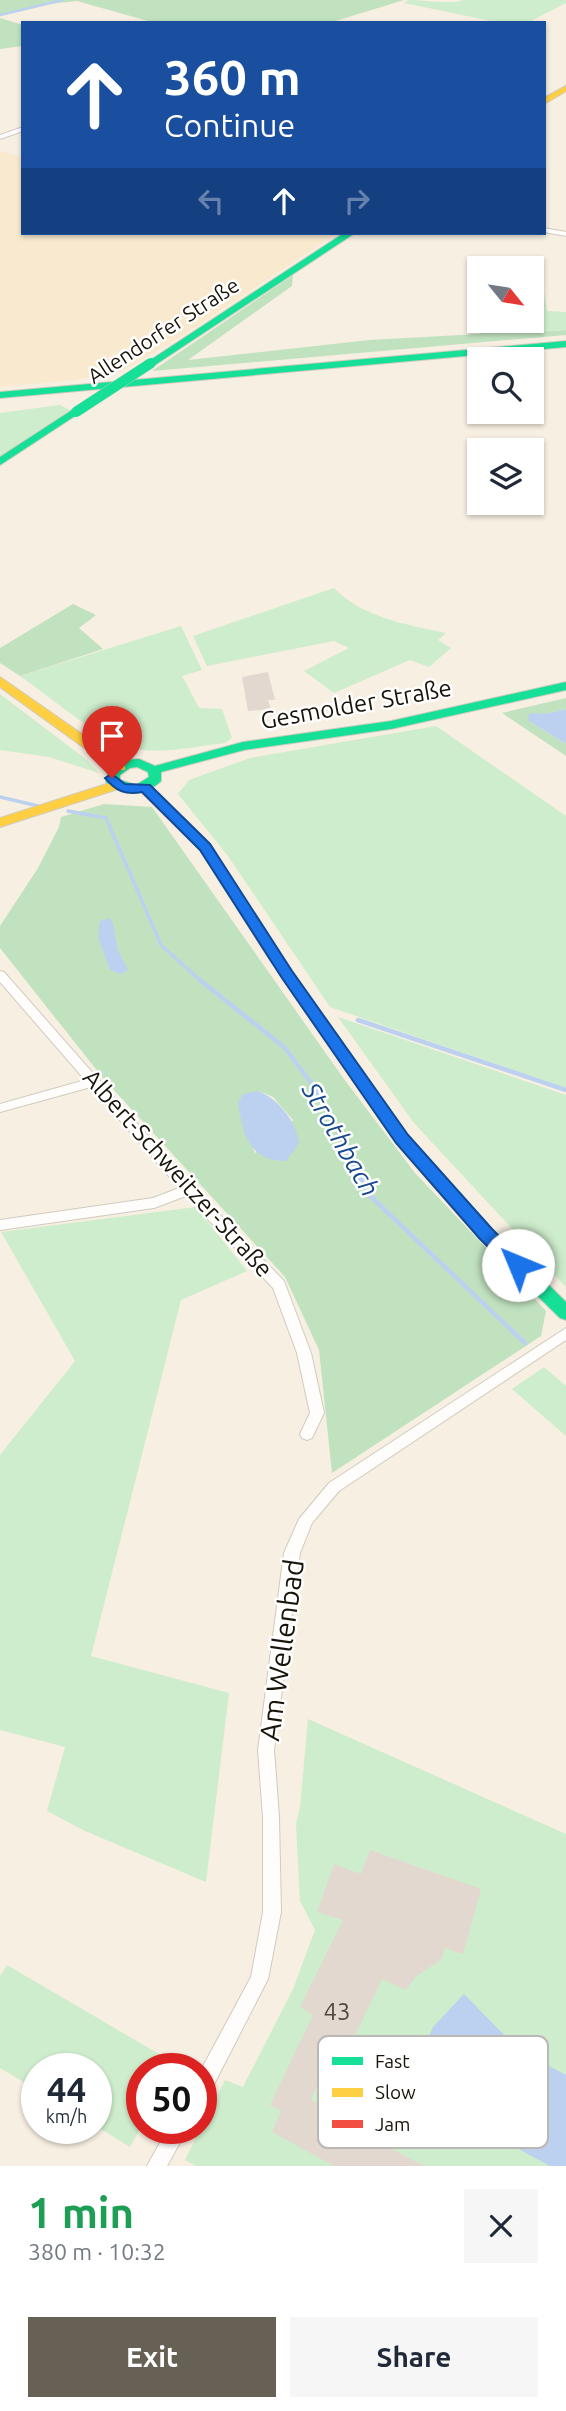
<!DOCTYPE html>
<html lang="en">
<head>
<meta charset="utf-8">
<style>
  body { margin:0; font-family:Ubuntu,sans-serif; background:#f6f6f7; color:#1f2937; height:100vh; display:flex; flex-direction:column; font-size:26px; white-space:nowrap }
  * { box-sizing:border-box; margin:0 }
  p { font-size:23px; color:#747a83 }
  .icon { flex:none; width:38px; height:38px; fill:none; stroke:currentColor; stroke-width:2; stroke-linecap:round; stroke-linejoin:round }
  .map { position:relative; height:2166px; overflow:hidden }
  .drawer { display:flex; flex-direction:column; background:#fff; flex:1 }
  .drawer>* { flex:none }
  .hud { position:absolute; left:21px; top:21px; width:525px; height:214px; border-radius:0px; box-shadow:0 2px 5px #0004; background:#1a4fa0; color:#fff; overflow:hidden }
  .needle { width:46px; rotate:120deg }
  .buttons { position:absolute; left:467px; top:256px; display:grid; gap:14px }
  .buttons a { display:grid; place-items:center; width:77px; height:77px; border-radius:0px; background:#fff; box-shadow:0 2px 5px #0004; font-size:35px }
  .speed { position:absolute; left:21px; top:2053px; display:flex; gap:14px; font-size:35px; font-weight:700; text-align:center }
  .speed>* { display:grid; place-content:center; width:91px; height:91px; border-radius:50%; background:#fff; box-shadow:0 2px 5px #0004; line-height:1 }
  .speed small { font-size:18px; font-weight:400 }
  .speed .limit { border:10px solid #d22; background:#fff; color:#111 }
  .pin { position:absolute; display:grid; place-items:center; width:60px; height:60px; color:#fff; margin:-72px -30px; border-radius:50% 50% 50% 0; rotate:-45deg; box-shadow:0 0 7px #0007 }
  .pin .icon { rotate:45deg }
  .me { position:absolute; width:77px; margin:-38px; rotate:315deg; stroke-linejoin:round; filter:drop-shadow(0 0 5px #0008) }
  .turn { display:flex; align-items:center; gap:24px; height:147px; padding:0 28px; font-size:32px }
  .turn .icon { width:91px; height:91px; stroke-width:2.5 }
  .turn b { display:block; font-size:49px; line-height:60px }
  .lanes { display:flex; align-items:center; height:66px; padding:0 28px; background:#0003; justify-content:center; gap:35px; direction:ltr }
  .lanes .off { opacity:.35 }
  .round { display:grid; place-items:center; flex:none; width:74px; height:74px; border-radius:0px; background:#f6f6f7 }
  .head { display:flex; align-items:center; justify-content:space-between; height:119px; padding:0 28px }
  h1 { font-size:42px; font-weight:600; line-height:52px; color:#1e9e55 }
  .cta { display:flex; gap:14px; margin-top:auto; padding:14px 28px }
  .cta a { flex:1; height:80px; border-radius:0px; background:#676155; color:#fff; font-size:28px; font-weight:600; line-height:80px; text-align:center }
  .cta a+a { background:#f6f6f7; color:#1f2937 }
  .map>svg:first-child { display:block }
</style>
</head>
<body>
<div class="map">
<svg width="566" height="2166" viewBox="0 0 566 2166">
  <rect width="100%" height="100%" fill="#f7efe2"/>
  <path fill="#f9eacf" d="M0 151 23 157V233H338L179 338 121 372 75 380 0 387Z"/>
  <path fill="#ceedcc" d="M409 0C424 0 452 5 463 0H566V3L527 23H501L404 3Z
    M532 273H541L547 311 566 312V330L538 332 487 320H532Z
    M60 405 70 410 0 456V413Z
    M334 588C362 617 407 625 446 633L438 640 451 648 429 667 410 660 334 693 304 671 349 648 334 641 207 666 193 636Z
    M181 626 202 670 182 676 199 708 222 709 232 738 225 743C196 746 157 756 128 747 96 737 49 696 20 676Z
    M0 694 87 760 99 773 49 757 0 750Z
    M436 726 566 816V1088L330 1007 228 856 178 794 189 780 250 758Z
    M338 1017 566 1095V1287L414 1123Z
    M196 1207 247 1271 181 1300 91 1656 229 1693 206 1882 85 1831 47 1811 65 1747 0 1730V1455L75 1361 1 1232Z
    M544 1367 566 1386V1436L512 1389Z
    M308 1719 566 1834V2166H196L185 2160 225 2080 243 2087 293 1989 315 1930 300 1901 296 1824 300 1807Z
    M7 1965 176 2064 173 2068H142V2125L130 2147 96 2126V2068H37V2090L0 2068V1976Z"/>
  <path fill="#c1e2bf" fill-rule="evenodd" d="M0 0H404L329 23H155L77 1 49 4 0 16Z
    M0 18 23 25V46L0 49Z
    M293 275 292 286 188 360 369 340 479 334 493 322 538 332 566 330V335L152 371Z
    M73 604 96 615 79 628 103 649 20 676 0 663V648Z
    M566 698V709L545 714 529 721 566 744V756L502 713Z
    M104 804 152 807 344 1079 415 1173 546 1311 541 1336 332 1473 319 1350 285 1277 103 1078 0 948V926L38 868 59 827 61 817ZM259 1091 273 1097 293 1120 255 1153 241 1119Z"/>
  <path fill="#bcd0ef" d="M566 709V744L529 721 528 716 531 713 545 714Z
    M109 918 113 923 118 950 128 970 120 974 110 970 98 937 100 921Z
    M259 1091C280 1101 295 1120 299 1143L286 1161C249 1161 243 1135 238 1103L243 1094Z
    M464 1994 519 2050 566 2075V2166H550L489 2133 406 2121 413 2074 433 2027Z"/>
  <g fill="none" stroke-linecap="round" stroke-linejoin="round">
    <path stroke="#bcd0ef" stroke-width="2.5" d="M0 15 63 0"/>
    <path stroke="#bcd0ef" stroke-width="3.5" d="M0 797 38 806
      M68 811 106 818 161 945 202 982"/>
    <path stroke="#bcd0ef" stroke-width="4.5" d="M200 980 285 1048 317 1091 368 1194 525 1343
      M358 1020 566 1090"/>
  </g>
  <path fill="#e2d8d0" d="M268 672 275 700H268L271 709 248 711 242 677Z
    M370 1850 481 1889 463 1954 445 1948 441 1960 415 1977 406 1990 382 1979 350 2046 337 2041 311 2100 327 2108 324 2113 424 2166H334L272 2132 281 2111 270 2105 313 2015 300 2007 343 1920 317 1912 334 1864 361 1874Z"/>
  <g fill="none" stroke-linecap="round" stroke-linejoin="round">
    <defs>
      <path id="street" d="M23 127V131L0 139V135Z
        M544 228 566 232V236L544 232Z
        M0 971 4 972 193 1187 284 1281 311 1353 324 1413 312 1438 307 1440 302 1438 300 1434 310 1413 297 1353 273 1288 186 1196 154 1208 0 1230V1220L153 1198 179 1188 91 1087 0 1112V1104L85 1080 0 982Z
        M566 1328V1340L339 1491 312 1523 300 1553 274 1750 279 1817 281 1912 268 1979 208 2096 201 2098V2070L251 1977 263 1912V1817L258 1750 284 1553 299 1519 329 1483Z
        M168 2128H188L167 2166H147Z"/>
      <path id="fast" d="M344 233H355L155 365 146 363Z
        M566 341V347L0 398V392Z
        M72 410 81 412 0 465V457Z
        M566 682V690L391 729 244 750 161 772V781C146 796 122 797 106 782L108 771 126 760 139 759 155 766 243 742 391 721ZM137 767 148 772 149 777 136 785 120 780V775L130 768Z
        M273 949 278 951 408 1135 492 1229 566 1302V1320L560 1318 480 1239 396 1143 268 957 266 954Z"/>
      <path id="slow" d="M566 86V91L544 104V98Z
        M0 677 125 764V770H115L0 687Z
        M116 781 123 785 121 788 0 827V818Z"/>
      <path id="jam" d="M145 784 150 785 210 844 280 954 278 957H268L200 850 140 791V785Z"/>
    </defs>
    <use href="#street" stroke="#d1cbbf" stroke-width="2"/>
    <use href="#fast" stroke="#d1cbbf" stroke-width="2"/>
    <use href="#slow" stroke="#d1cbbf" stroke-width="2"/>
    <use href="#jam" stroke="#d1cbbf" stroke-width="2"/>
    <use href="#street" fill="#fefdfb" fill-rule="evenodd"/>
    <use href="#fast" fill="#16e098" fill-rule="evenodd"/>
    <use href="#slow" fill="#ffcf43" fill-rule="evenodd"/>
    <use href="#jam" fill="#f24e42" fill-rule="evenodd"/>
    <defs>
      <path id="fast-bridge" d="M76 412 151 363"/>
    </defs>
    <use href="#fast-bridge" stroke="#d1cbbf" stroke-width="11" stroke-linecap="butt"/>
    <use href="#fast-bridge" stroke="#16e098" stroke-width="10"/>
  </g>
  <path fill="#1a73e8" stroke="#114b97" stroke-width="2" d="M112 774 125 784 150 785 210 844 292 971 408 1135 492 1229 524 1261 527 1265 524 1270H512L480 1239 396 1143 282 978 200 850 142 792C125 795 116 791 105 778Z"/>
  <g text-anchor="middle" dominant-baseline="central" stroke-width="5" stroke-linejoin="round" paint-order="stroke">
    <g font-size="21" fill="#191409" stroke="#fff">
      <text transform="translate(163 330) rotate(-33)">Allendorfer Straße</text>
    </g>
    <g font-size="24" fill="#191409" stroke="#fff">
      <text transform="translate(356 704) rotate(-10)">Gesmolder Straße</text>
      <text transform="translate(178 1173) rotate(48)">Albert-Schweitzer-Straße</text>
    </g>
    <g font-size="24" fill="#4e483e">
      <text x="337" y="2011">43</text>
    </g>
    <g font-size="26" font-style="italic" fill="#16478f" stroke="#fff">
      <text transform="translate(341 1139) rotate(60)">Strothbach</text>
    </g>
    <g font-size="28" fill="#191409" stroke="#fff">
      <text transform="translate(281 1650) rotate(-82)">Am Wellenbad</text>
    </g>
  </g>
  <rect x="318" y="2036" width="230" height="112" rx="10" fill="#fff" stroke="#bab8b5" stroke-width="2"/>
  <rect x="332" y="2057" width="31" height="8" fill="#16e098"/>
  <rect x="332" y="2088" width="31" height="9" fill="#ffcf43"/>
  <rect x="332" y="2120" width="31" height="8" fill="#f24e42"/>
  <g font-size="19" fill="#191409">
    <text x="375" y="2068">Fast</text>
    <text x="375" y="2099">Slow</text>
    <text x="375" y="2131">Jam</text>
  </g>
</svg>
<div class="buttons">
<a><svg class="needle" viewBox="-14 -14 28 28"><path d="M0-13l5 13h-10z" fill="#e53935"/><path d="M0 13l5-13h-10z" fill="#747a83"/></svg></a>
<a><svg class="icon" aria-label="search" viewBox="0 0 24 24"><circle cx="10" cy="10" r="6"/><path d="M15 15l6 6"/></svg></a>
<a><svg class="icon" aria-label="layers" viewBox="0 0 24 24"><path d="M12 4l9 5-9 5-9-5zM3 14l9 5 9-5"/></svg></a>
</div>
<div class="speed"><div>44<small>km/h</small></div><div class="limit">50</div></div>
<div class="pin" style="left:112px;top:778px;background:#d93025"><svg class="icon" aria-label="arrive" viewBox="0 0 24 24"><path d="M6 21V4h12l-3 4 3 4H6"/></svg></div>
<svg class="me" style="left:518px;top:1265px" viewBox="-20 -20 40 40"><circle r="19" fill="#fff"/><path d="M0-13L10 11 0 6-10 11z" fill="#1a73e8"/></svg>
<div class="hud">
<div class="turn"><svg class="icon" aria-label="ahead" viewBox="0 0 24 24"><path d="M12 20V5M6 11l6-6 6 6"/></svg><div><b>360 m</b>Continue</div></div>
<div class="lanes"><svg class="icon off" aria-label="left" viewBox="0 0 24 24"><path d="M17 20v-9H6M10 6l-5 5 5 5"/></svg><svg class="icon" aria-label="ahead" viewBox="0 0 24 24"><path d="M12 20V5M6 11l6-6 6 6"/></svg><svg class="icon off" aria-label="right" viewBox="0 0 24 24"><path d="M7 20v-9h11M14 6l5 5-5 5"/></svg></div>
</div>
</div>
<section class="drawer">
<div class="head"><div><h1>1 min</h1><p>380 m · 10:32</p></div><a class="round"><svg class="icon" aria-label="close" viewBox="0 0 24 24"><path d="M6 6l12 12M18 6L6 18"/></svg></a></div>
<div class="cta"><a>Exit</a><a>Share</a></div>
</section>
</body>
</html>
